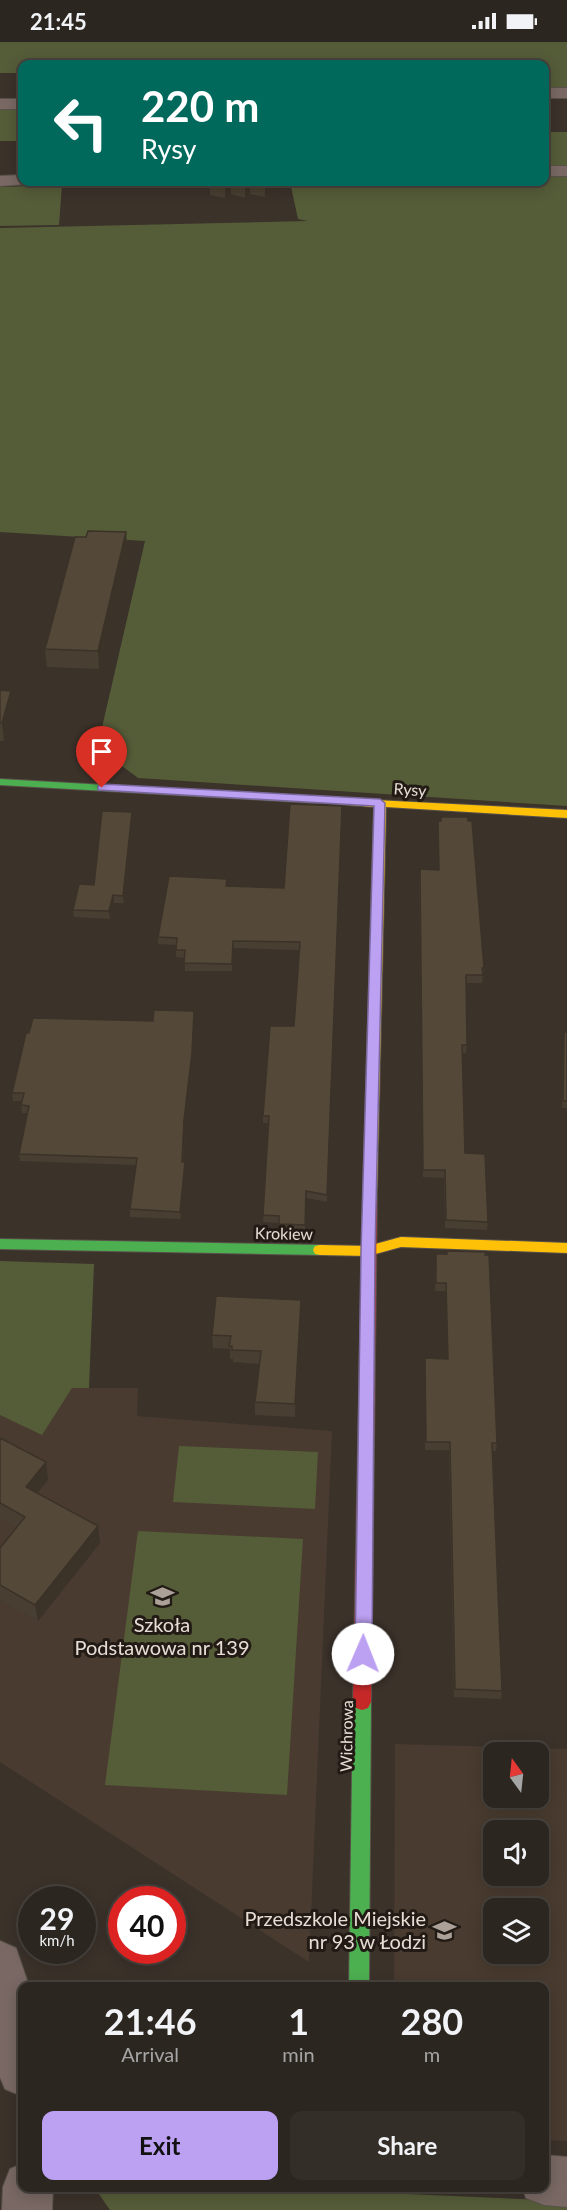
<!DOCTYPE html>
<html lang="en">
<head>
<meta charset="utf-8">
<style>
  body { margin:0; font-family:Lato,sans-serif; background:#342e29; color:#f1f3f6; height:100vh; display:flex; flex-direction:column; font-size:22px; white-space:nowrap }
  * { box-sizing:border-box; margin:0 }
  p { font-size:20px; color:#a6a5a5 }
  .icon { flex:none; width:33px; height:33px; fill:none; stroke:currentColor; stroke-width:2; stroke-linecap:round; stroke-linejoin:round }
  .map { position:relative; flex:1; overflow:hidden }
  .drawer { position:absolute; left:18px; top:1940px; width:531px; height:210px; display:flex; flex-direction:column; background:#2c2620; border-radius:12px; box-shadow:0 3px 15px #0003,0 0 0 2px #48433e }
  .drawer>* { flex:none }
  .top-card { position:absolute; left:18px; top:18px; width:531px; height:126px; border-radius:12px; box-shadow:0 3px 15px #0003,0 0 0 2px #48433e; background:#00695c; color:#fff; overflow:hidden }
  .needle { width:39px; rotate:345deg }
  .controls { position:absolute; left:483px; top:1700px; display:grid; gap:12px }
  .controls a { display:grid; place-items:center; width:66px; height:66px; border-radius:12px; background:#2c2620; box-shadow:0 3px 15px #0003,0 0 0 2px #48433e; font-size:30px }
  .speed { position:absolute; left:18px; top:1844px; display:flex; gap:12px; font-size:30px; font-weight:700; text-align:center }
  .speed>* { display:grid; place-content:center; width:78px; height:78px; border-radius:50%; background:#2c2620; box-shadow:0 3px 15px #0003,0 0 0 2px #48433e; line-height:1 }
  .speed small { font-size:15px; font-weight:400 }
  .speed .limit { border:9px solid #d22; background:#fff; color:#111 }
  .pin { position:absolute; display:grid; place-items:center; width:51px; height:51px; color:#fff; margin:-62px -26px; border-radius:50% 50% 50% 0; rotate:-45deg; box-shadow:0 0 6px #0007 }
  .pin .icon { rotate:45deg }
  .me { position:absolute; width:66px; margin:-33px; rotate:1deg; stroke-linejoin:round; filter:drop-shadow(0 0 4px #0008) }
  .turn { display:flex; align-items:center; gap:21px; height:126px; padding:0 24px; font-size:27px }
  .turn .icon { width:78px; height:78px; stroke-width:2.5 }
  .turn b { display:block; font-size:42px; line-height:51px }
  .eta { display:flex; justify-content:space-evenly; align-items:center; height:102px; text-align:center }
  .eta b { font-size:36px; font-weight:700; line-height:42px }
  .button { display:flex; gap:12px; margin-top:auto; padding:12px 24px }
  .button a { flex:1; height:69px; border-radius:12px; background:#bca0f2; color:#111; font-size:24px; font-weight:700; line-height:69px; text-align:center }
  .button a+a { background:#342e29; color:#f1f3f6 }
  .status { display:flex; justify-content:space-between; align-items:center; height:42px; padding:0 30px; background:#2c2620; direction:ltr }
  .status svg { height:16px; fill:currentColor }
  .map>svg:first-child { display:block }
</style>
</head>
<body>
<div class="status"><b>21:45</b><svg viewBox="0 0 49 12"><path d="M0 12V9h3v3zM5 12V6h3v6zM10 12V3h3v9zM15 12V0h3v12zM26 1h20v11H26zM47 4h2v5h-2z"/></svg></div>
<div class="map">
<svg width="567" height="2168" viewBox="0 0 567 2168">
  <rect width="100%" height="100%" fill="#3b322a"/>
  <path fill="#493b2f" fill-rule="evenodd" d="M0 1317 72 1346H138L137 1374 332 1389 309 1920 0 1720Z
    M395 1702 567 1707V2099L545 2098 544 1944H394ZM494 1710H538V1755H494ZM494 1788H538V1833H494ZM494 1866H538V1911H494Z"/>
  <path fill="#555c38" d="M0 0H567V47H545L544 22H22V31H0Z
    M0 65H22V99H0Z
    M544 90H567V125L545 126Z
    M545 133H567V764L138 736 122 724 94 720 145 499 0 490V186L308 179 298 177 290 140H544Z
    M62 143 59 183 0 184V145Z
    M0 1219 94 1222 89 1346H72L42 1393 0 1373Z
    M179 1404 318 1410 315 1467 173 1460Z
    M138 1489 303 1497 287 1753 105 1743Z
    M94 2145H247L567 2159V2168H110Z"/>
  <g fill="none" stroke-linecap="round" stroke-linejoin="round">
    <defs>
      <path id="street" d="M544 46H567V56H544Z
        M0 57H22V67H0Z
        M544 124H567V134H544Z
        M22 133V140H30L28 142 0 144V134Z
        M0 1899 16 1906 29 1944H22V2054L5 2047 0 2035Z
        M544 2113 567 2115V2165L544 2163 526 2156 522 2145H544Z
        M22 2122V2145H53L52 2168H2L3 2145 10 2127Z"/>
      <path id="fast" d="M0 737 317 755 323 758 317 761 0 743Z
        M0 1197 320 1203 325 1204 327 1208 325 1212 320 1213 0 1207Z
        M362 1652 368 1654 371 1660 369 1944H349L353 1660 356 1654Z"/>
      <path id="slow" d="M317 755 567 768V776L386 765 377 1149 375 1153H365L363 1149 374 765 313 760V756Z
        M401 1195 567 1201V1211L401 1205 368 1214 320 1213 315 1212 313 1208 315 1204 320 1203 368 1204Z"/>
      <path id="jam" d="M370 1144 375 1145 377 1149 371 1660 368 1666 362 1668 356 1666 353 1660 363 1149 365 1145Z"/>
    </defs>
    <use href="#street" stroke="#58514a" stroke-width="2"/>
    <use href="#fast" stroke="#58514a" stroke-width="2"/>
    <use href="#slow" stroke="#58514a" stroke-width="2"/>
    <use href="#jam" stroke="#58514a" stroke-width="2"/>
    <use href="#street" fill="#796863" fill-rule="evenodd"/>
    <use href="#fast" fill="#4caf50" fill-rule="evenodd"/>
    <use href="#slow" fill="#ffc107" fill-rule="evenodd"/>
    <use href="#jam" fill="#c62828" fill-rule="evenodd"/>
  </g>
  <path fill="#483e31" d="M210 140H289L265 155 250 152 245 156 231 152 225 156 210 153Z
    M126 490 127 507 99 627 47 625 45 607 86 495Z
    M0 648 13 666 4 699H0Z
    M342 764 327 1160 306 1156 305 1191 279 1190V1181L263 1180 268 1081H263V1074L294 984 299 908 233 906 232 929H185V916L176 915V903L158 902V895L228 844 284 846Z
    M132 778 124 861H114L110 877 74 875 73 868 94 843Z
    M438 779 484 926 482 941H467V1003L466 1011H462L465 1111 488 1180 487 1188 445 1186 444 1136 423 1135 419 835 420 827 439 828Z
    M194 969 193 1019 185 1085 183 1120 186 1127 181 1177 130 1175V1167L136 1123 20 1119 19 1112 27 1071H22L21 1063 22 1059H13L12 1051Z
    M564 990H567V1066H562L563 997Z
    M436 1212 497 1401 496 1409H493L502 1649 501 1657 454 1655 449 1408H425V1316H447L446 1249H435Z
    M301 1270 295 1375 255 1373V1360L259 1322 233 1320V1317H230V1307L213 1306 212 1293Z
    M0 1396 46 1420 48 1438 37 1451 100 1501 38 1579 0 1558V1506L17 1486 0 1476Z"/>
  <path fill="#3b3228" d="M250 140V152L245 156V144Z
    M272 140H289L265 155V144Z
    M231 141V152L225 156V145Z
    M126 490 127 507 99 627 98 609Z
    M11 649 13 666 4 699 2 681Z
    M132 770V778L124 861 123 854Z
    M113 853 114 861 110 877 109 869Z
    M194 969 193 1019 185 1085 182 1127 184 1078Z
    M185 1120 186 1127 181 1177 180 1170Z
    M301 1258V1270L295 1375V1362Z
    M46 1420 48 1438 28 1462 26 1445Z
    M98 1484 100 1501 38 1579 35 1563Z"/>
  <path fill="#544839" stroke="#3b3228" stroke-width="1.5" d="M210 140H272L265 144 250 140 245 144 231 141 225 145 210 141Z
    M88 489 126 490 98 609 45 607 75 495H86Z
    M0 648 11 649 2 681H0Z
    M290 762 342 764 327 1153 306 1149 305 1183 279 1182V1174L263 1173 269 1074H263L270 984H294L300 900 233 899 232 922 184 921 185 908H176L177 896 158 895 169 834 227 837 226 844 284 846Z
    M102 769 132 770 123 854 113 853 109 869 73 868 79 842 94 843Z
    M441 775H468V779H472L484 926H482L483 933H466L467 1003H462L465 1111 485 1112 488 1180 446 1178 445 1128H423L420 827 439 828 438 779H441Z
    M154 968 194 969 192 1011 184 1078 182 1120H185L180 1170 130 1167 137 1116 19 1112 29 1064 21 1063 24 1051H12L26 991H29L33 976 153 979Z
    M564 990H567V1059H563Z
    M447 1209 486 1210 485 1213H489L497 1401H492L502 1649 455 1647 450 1400H426L425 1316 448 1317 446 1241H436V1212H447Z
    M216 1254 301 1258 295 1362 255 1360 261 1309 232 1308V1304H229L231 1294 212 1293Z
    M0 1396 46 1420 26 1445 98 1484 35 1563 0 1543V1506L25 1475 0 1461Z"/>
  <path fill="#bca0f2" stroke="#7a689d" stroke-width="1.5" d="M102 742 380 757 385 761 375 1209 372 1612 369 1618 363 1620 357 1618 355 1612 361 1209 374 764 98 748V744Z"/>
  <defs>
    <symbol id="school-bare" viewBox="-9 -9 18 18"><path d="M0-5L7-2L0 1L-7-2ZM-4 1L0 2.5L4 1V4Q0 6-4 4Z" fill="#aba198" stroke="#221b15" stroke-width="2.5" paint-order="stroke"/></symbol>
  </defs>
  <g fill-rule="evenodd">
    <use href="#school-bare" x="146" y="1538" width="33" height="33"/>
    <use href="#school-bare" x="428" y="1872" width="33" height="33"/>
  </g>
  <g text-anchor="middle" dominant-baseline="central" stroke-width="6" stroke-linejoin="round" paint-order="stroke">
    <g font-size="16" fill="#e7ddd4" stroke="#221b15">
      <text transform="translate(410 747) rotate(4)">Rysy</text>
      <text transform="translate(284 1191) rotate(1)">Krokiew</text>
      <text transform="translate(346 1694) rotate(-89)">Wichrowa</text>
    </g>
    <g font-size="20" fill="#e7ddd4" stroke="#221b15">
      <text x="162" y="1582">Szkoła<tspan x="162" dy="23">Podstawowa nr 139</tspan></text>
      <text x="426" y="1876" text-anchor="end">Przedszkole Miejskie<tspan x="426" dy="23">nr 93 w Łodzi</tspan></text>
    </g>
  </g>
</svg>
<div class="controls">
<a><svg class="needle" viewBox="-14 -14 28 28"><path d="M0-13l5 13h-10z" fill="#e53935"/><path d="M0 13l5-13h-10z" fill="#a6a5a5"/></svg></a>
<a><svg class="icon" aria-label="sound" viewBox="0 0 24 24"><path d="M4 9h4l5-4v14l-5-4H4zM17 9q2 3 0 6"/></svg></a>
<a><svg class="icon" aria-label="layers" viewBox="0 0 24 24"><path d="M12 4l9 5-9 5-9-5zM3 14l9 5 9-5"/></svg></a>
</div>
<div class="speed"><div>29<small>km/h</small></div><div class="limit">40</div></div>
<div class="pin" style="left:102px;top:746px;background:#d93025"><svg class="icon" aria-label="arrive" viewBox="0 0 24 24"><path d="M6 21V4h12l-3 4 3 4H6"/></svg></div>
<svg class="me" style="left:363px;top:1612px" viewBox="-20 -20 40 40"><circle r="19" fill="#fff"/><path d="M0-13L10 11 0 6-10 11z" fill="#bca0f2"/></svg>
<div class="top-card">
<div class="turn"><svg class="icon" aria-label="left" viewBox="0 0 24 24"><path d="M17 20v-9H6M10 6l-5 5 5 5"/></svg><div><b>220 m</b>Rysy</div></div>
</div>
<section class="drawer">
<div class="eta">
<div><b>21:46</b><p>Arrival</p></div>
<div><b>1</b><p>min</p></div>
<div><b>280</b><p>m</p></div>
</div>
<div class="button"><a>Exit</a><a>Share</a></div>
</section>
</div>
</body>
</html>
